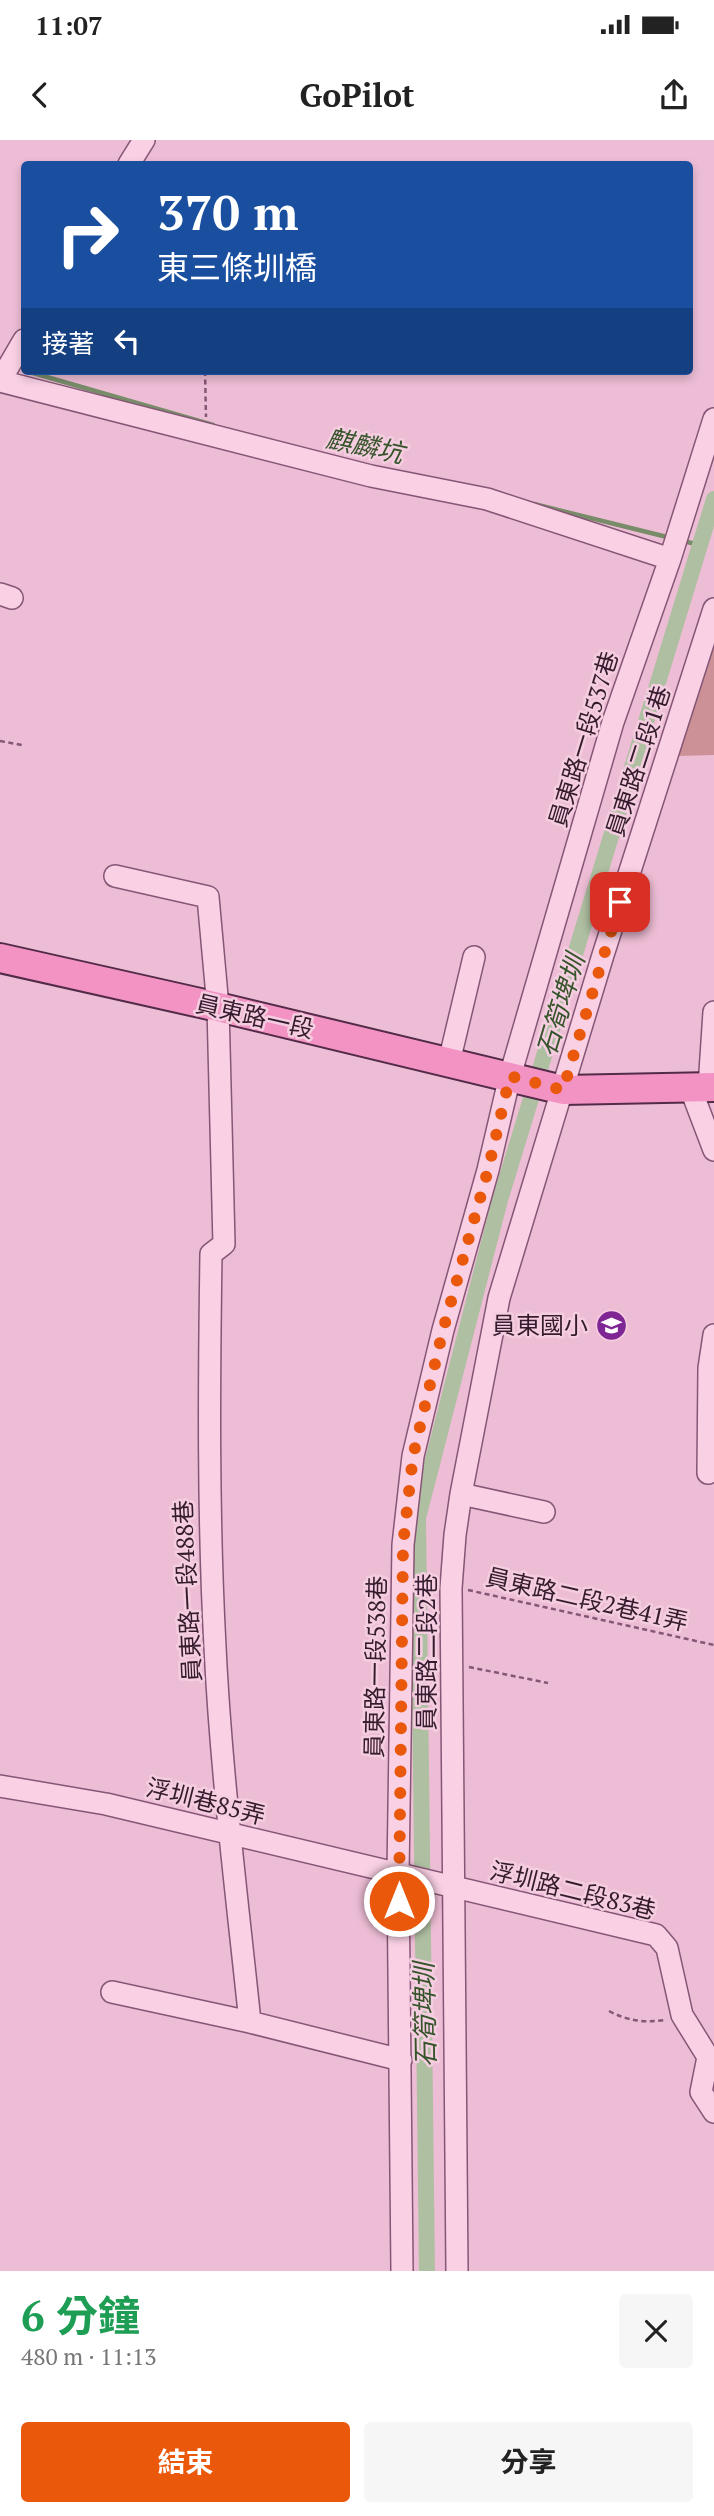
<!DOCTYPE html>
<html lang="zh-TW">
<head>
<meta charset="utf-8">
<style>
  body { margin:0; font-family:"PT Serif","Noto Sans TC",serif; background:#f6f6f6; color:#222; height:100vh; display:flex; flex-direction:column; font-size:26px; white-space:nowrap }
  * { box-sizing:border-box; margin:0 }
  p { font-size:23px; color:#767676 }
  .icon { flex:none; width:38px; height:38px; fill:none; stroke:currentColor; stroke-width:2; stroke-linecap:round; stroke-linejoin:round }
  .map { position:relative; height:2131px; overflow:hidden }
  .side { display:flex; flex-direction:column; background:#fff; flex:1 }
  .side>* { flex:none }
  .hud { position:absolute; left:21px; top:21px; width:672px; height:214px; border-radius:7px; box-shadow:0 4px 10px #0003; background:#1a4fa0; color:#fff; overflow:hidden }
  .pin { position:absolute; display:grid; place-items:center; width:60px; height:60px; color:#fff; margin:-30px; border-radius:14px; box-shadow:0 4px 10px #0006 }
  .me { position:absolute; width:77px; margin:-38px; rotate:0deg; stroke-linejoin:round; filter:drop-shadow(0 0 5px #0008) }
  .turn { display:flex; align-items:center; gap:24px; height:147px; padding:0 21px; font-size:32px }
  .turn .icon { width:91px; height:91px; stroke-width:2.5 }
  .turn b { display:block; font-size:49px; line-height:60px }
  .then { display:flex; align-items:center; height:66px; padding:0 21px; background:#0003; gap:14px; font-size:26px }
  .round { display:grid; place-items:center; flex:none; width:74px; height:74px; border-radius:7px; background:#f6f6f6 }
  .overview { display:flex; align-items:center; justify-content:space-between; height:119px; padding:0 21px }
  h1 { font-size:42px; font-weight:700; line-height:52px; color:#1e9e55 }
  .action { display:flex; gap:14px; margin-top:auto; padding:14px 21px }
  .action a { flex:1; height:80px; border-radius:7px; background:#ea580c; color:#fff; font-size:28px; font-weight:700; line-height:80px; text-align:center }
  .action a+a { background:#f6f6f6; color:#222 }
  .status { display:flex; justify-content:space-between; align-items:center; height:49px; padding:0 35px; background:#fff; direction:ltr }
  .status svg { height:19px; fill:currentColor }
  header { display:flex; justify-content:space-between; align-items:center; height:91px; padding:0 21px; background:#fff; font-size:32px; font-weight:700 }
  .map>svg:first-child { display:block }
</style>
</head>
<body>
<div class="status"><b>11:07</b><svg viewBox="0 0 49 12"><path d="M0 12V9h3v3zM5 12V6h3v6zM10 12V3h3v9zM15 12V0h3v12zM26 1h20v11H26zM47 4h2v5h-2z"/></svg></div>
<header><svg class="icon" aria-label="back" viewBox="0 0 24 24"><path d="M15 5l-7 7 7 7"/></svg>GoPilot<svg class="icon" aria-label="share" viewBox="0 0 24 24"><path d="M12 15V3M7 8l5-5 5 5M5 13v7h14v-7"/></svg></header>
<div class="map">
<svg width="714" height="2131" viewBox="0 0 714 2131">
  <rect width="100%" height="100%" fill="#edbdd5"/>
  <path fill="#cb9196" d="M714 496V615L678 616Z"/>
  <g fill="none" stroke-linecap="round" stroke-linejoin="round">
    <path stroke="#788c69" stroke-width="4.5" d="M26 231 213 285
      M534 364 671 398
      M683 401 700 405"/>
    <path stroke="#afbfa1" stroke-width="16" d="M427 2131 418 1378 500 1060 714 359"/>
    <defs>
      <path id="minor" d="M129 24 144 0
        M0 241 371 336 487 359 670 419
        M0 241 24 200
        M0 454 12 458
        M115 736 208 757 218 867 224 1104 211 1114C209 1245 208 1376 215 1507 221 1632 237 1757 250 1882L401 1920
        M449 922 474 817
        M690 947 714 1010
        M709 947 714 872
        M708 1333 709 1228 714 1195
        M461 1354 544 1372
        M0 1646 106 1664 656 1795 667 1808 682 1875 708 1917 701 1952 714 1972
        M112 1852 250 1882
        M402 2131 398 1734 403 1405 413 1316 443 1190 488 1030 510 936 613 582 670 419 714 279
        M457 2131 451 1448 455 1395 461 1354 499 1158 603 815 714 469"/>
      <path id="major" d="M0 818 218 867 563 950 714 947"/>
    </defs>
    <use href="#minor" stroke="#855675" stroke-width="24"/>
    <use href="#major" stroke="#522b48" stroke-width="32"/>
    <path stroke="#855675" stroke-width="2.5" stroke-dasharray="5 3.5" stroke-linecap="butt" d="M205 231 206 277
      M0 601 22 605
      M468 1450 714 1505
      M469 1527 548 1543
      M609 1871C628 1881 645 1883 665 1880"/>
    <use href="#minor" stroke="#f9d0e4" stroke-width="21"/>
    <use href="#major" stroke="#f293c3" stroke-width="28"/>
  </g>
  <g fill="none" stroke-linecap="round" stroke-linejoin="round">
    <path stroke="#ea580c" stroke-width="12" stroke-dasharray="0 21.6" d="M399 1761 403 1405 413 1316 443 1190 488 1030 510 936 563 950 620 762"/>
  </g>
  <defs>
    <symbol id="school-disc" viewBox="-11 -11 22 22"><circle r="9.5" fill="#7e2694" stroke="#f5cde0"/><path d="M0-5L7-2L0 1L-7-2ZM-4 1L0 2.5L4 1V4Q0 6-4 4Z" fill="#fff"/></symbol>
  </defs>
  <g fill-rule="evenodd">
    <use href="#school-disc" x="594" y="1168" width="35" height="35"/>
  </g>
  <g text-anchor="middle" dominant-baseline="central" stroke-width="5" stroke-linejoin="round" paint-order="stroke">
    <g font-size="24" fill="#341b2d" stroke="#f5cde0">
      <text transform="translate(583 599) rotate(-73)">員東路一段537巷</text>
      <text transform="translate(638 621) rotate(-72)">員東路二段1巷</text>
      <text transform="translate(255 876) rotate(13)">員東路一段</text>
      <text transform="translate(187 1451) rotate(-93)">員東路一段488巷</text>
      <text transform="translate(587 1459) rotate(13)">員東路二段2巷41弄</text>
      <text transform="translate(426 1512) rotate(-90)">員東路二段2巷</text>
      <text transform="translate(375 1527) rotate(-89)">員東路一段538巷</text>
      <text transform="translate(206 1661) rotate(14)">浮圳巷85弄</text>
      <text transform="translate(573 1750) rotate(14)">浮圳路二段83巷</text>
    </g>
    <g font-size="24" fill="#341b2d" stroke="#f5cde0" text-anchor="end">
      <text x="588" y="1185">員東國小</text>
    </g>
    <g font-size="26" font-style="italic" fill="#35542a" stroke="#f5cde0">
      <text transform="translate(365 305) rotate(12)">麒麟坑</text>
      <text transform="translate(560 865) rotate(-73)">石筍埤圳</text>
      <text transform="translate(424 1875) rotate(-91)">石筍埤圳</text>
    </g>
  </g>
</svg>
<div class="pin" style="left:620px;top:762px;background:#d93025"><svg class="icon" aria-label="arrive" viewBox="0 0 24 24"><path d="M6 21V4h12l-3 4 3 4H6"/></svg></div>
<svg class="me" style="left:399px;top:1761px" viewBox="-20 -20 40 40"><circle r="17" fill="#ea580c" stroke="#fff" stroke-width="3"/><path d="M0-11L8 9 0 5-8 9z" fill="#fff"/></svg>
<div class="hud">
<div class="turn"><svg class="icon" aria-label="right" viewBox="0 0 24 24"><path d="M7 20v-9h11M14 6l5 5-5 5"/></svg><div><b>370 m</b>東三條圳橋</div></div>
<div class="then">接著<svg class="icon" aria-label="left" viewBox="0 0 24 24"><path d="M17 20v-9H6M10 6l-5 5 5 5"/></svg></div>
</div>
</div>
<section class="side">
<div class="overview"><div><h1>6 分鐘</h1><p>480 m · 11:13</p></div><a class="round"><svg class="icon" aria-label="close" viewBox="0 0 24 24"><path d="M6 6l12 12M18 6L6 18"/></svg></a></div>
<div class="action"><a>結束</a><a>分享</a></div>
</section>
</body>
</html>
